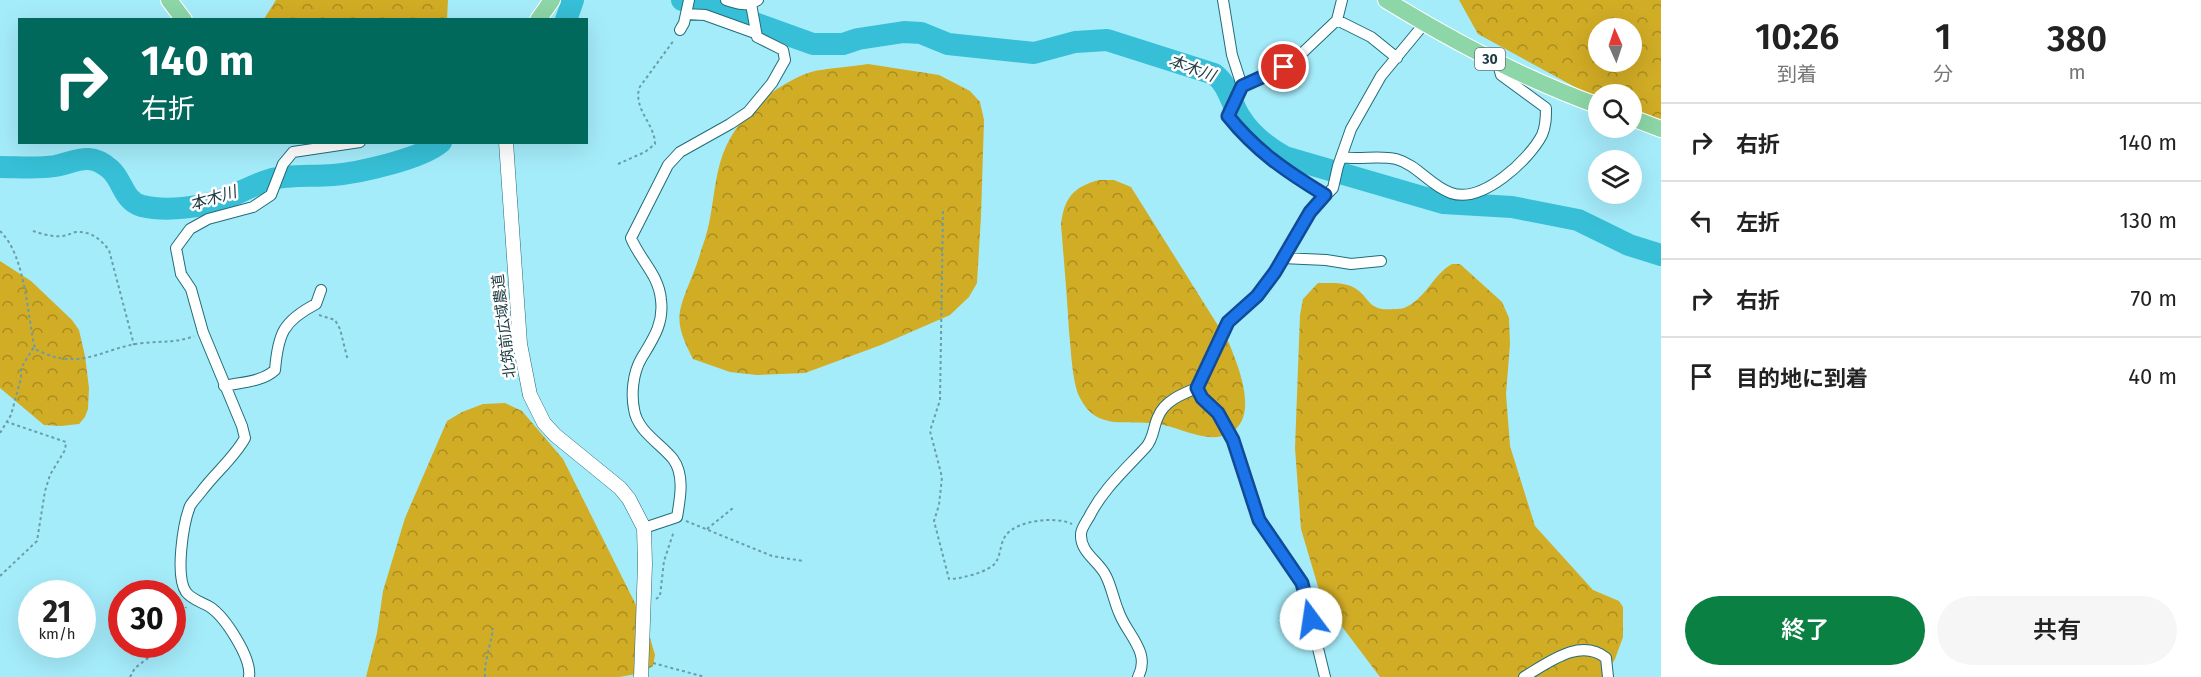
<!DOCTYPE html>
<html lang="ja">
<head>
<meta charset="utf-8">
<style>
  body { margin:0; font-family:"Fira Sans","Noto Sans JP",sans-serif; background:#f6f6f6; color:#222; height:100vh; display:flex; flex-direction:column; font-size:22px; white-space:nowrap }
  * { box-sizing:border-box; margin:0 }
  p { font-size:20px; color:#767676 }
  .icon { flex:none; width:33px; height:33px; fill:none; stroke:currentColor; stroke-width:2; stroke-linecap:round; stroke-linejoin:round }
  .map { position:relative; flex:1; overflow:hidden }
  .sheet { display:flex; flex-direction:column; background:#fff; width:540px }
  .sheet>* { flex:none }
  .hud { position:absolute; left:18px; top:18px; width:570px; height:126px; border-radius:0px; box-shadow:0 6px 24px #0002; background:#00695c; color:#fff; overflow:hidden }
  .needle { width:39px; rotate:357deg }
  .buttons { position:absolute; left:1588px; top:18px; display:grid; gap:12px }
  .buttons a { display:grid; place-items:center; width:54px; height:54px; border-radius:50%; background:#fff; box-shadow:0 6px 24px #0002; font-size:30px }
  .speed { position:absolute; left:18px; top:580px; display:flex; gap:12px; font-size:30px; font-weight:700; text-align:center }
  .speed>* { display:grid; place-content:center; width:78px; height:78px; border-radius:50%; background:#fff; box-shadow:0 6px 24px #0002; line-height:1 }
  .speed small { font-size:15px; font-weight:400 }
  .speed .limit { border:9px solid #d22; background:#fff; color:#111 }
  .pin { position:absolute; display:grid; place-items:center; width:51px; height:51px; color:#fff; margin:-26px; border:3px solid #fff; border-radius:50%; box-shadow:0 2px 6px #0007 }
  .me { position:absolute; width:66px; margin:-33px; rotate:346deg; stroke-linejoin:round; filter:drop-shadow(0 0 4px #0008) }
  .turn { display:flex; align-items:center; gap:21px; height:126px; padding:0 24px; font-size:27px }
  .turn .icon { width:78px; height:78px; stroke-width:2.5 }
  .turn b { display:block; font-size:42px; line-height:51px }
  .eta { display:flex; justify-content:space-evenly; align-items:center; height:102px; text-align:center }
  .eta b { font-size:36px; font-weight:600; line-height:42px }
  .primary-button { display:flex; gap:12px; margin-top:auto; padding:12px 24px }
  .primary-button a { flex:1; height:69px; border-radius:36px; background:#0b8043; color:#fff; font-size:24px; font-weight:600; line-height:69px; text-align:center }
  .primary-button a+a { background:#f6f6f6; color:#222 }
  ul { padding:0; list-style:none }
  li { display:flex; align-items:center; gap:18px; height:78px; padding:0 24px; border-top:2px solid #e0e0e0 }
  li div { flex:1 }
  li b { display:block; font-size:22px }
  li em { font-style:normal }
  main { display:flex; flex:1; min-height:0 }
  .map>svg:first-child { display:block }
</style>
</head>
<body>
<main>
<div class="map">
<svg width="1661" height="677" viewBox="0 0 1661 677">
  <defs>
    <pattern id="forest-crowns" width="20" height="18" patternUnits="userSpaceOnUse" patternTransform="scale(1.5)"><rect width="20" height="18" fill="#d1ac25"/><path d="M2 6a3 3 0 1 1 6 0M12 15a3 3 0 1 1 6 0" fill="none" stroke="#a98d22"/></pattern>
  </defs>
  <rect width="100%" height="100%" fill="#a5ecfb"/>
  <path fill="url(#forest-crowns)" fill-rule="evenodd" d="M276 0H448L447 19H264Z
    M1459 0H1661V121L1632 109V94H1599V98L1586 93 1478 34ZM1599 28H1632V62H1599Z
    M868 64 939 75 970 91 980 102 984 120 981 216 977 283 969 297 950 315 881 345 805 373 757 375 730 372 693 359C672 319 678 312 693 274 698 262 701 250 705 239 713 214 713 188 720 163 731 122 767 90 805 74 820 68 851 67 868 64Z
    M1099 180H1114L1131 187 1229 343C1238 366 1261 419 1228 434 1223 436 1216 438 1210 437 1192 436 1175 426 1157 424 1127 419 1097 432 1080 398 1072 383 1071 348 1069 331 1067 296 1064 261 1061 225 1064 198 1073 187 1099 180Z
    M0 261 31 281 72 320 79 330 85 356 89 388 88 409 85 417 79 424 61 426 44 425 0 388Z
    M1452 264H1460L1502 302 1509 318 1510 344 1506 394 1510 446 1535 526 1593 590 1619 601 1623 607V637L1615 659 1604 677H1380L1322 600 1301 529 1295 448 1300 315 1303 299 1318 283C1329 283 1341 282 1351 286 1371 295 1365 312 1394 309 1399 309 1403 309 1408 306 1426 297 1434 274 1452 264Z
    M505 403 522 411 563 459 647 627 655 655 653 666 642 673 619 677H366L377 633 383 591 405 518 447 421 462 412 483 404Z"/>
  <g fill="none" stroke-linecap="round" stroke-linejoin="round">
    <path stroke="#36bfd6" stroke-width="22" d="M682 0 721 11 813 44H843L858 39 904 32 921 33 948 44 1034 53 1075 42 1107 40 1214 74C1228 84 1231 103 1240 117 1251 135 1267 147 1285 157L1443 203 1512 207 1578 220 1629 245 1661 255
      M566 20 573 0
      M0 167C18 167 37 169 55 166 76 162 89 151 110 169 123 180 123 201 142 206 167 212 204 207 227 198 241 192 255 184 269 180 289 174 312 177 333 175 358 173 422 159 441 142"/>
    <defs>
      <path id="minor" d="M726 0C738 4 747 7 758 0
        M1223 0 1232 55 1242 86 1228 115C1257 152 1286 171 1325 195
        M1342 0 1337 20 1371 37 1397 58
        M686 14 705 15 755 33
        M680 30 684 23 689 0
        M1242 86 1284 67 1297 58 1337 20
        M1341 157C1359 160 1379 155 1396 159 1418 165 1430 186 1451 193 1482 204 1529 160 1542 135 1546 126 1546 117 1546 108L1501 75 1498 64
        M1282 258 1326 260 1351 264 1381 261
        M224 386C242 382 262 382 275 370 278 334 283 321 316 304L321 290
        M644 528 677 517C680 499 685 475 673 459 660 443 637 431 634 409 631 394 633 373 641 359 653 339 664 324 661 300 659 275 640 260 631 238L668 165 680 152 730 124 748 112 772 83 785 60 783 50 757 37 751 4
        M249 677C252 658 225 617 210 607 202 602 192 600 186 592 175 576 183 524 190 506 193 501 198 496 201 492 215 473 234 458 245 438L242 426 203 332 191 289 181 274 176 248 190 229 208 219 253 207 271 195 283 164 293 152 360 142
        M1138 677C1151 653 1128 635 1120 615 1114 602 1112 588 1106 576 1099 561 1080 553 1081 534 1081 529 1086 522 1089 517 1103 489 1125 470 1146 447 1154 438 1153 427 1158 417 1164 401 1182 394 1197 388
        M1325 677 1302 583 1259 520 1233 440 1217 413 1202 398 1197 388 1228 322 1257 295 1275 272 1310 212 1333 188 1338 166 1351 129 1381 76 1424 24
        M1524 677C1548 663 1580 637 1606 658L1608 677"/>
      <path id="tertiary" d="M506 142 520 344 530 395 544 423 555 435 620 488 629 499 644 528 645 564 641 677"/>
      <path id="primary" d="M169 0 184 20
        M1386 0C1454 42 1524 79 1599 106
        M538 20 552 0
        M1632 118 1661 129"/>
    </defs>
    <use href="#minor" stroke="#226c79" stroke-width="12"/>
    <use href="#tertiary" stroke="#226c79" stroke-width="15"/>
    <use href="#primary" stroke="#fff" stroke-width="18"/>
    <path stroke="#699da8" stroke-width="2" stroke-dasharray="3 3" stroke-linecap="butt" d="M618 164 645 152 655 144C655 124 634 111 639 88L674 40
      M943 211 940 400 930 431 942 477 939 505 934 521 949 579C960 579 990 572 996 562 1001 554 1000 543 1006 535 1018 520 1056 516 1072 524
      M0 231C26 256 27 315 35 349 81 373 100 348 143 343 161 341 177 343 194 336
      M33 231C42 234 52 237 62 236 67 236 71 233 76 232 91 231 100 239 109 250L134 345
      M319 315 335 320 340 329 348 361
      M0 433 11 415 21 378V368L35 345
      M686 521 772 556 803 561
      M707 529 733 508
      M0 576 37 541 45 491 50 475 65 450 66 442 7 422
      M656 599 660 596 664 561 674 531
      M172 635 186 607
      M653 663 705 677
      M130 677 135 668 165 645
      M485 677C484 660 491 645 493 628"/>
    <use href="#minor" stroke="#fff" stroke-width="10"/>
    <use href="#tertiary" stroke="#fff" stroke-width="14"/>
    <use href="#primary" stroke="#8cd6a7" stroke-width="16"/>
  </g>
  <g fill="none" stroke-linecap="round" stroke-linejoin="round">
    <defs>
      <path id="route" d="M1284 67 1242 86 1228 116C1256 151 1287 172 1325 195L1310 212 1275 272 1257 296 1228 322 1197 388 1202 398 1218 413 1233 440 1259 520 1302 583 1311 619"/>
    </defs>
    <use href="#route" stroke="#114b97" stroke-width="15"/>
    <use href="#route" stroke="#1a73e8" stroke-width="10"/>
  </g>
  <g text-anchor="middle" dominant-baseline="central" stroke-width="5" stroke-linejoin="round" paint-order="stroke">
    <rect fill="#fff" stroke="#63777b" stroke-width="1.5" x="1475" y="48" width="30" height="22" rx="4.5"/>
    <g font-size="14" font-weight="bold" fill="#203d43">
      <text x="1490" y="59">30</text>
    </g>
    <g font-size="15" fill="#203d43" stroke="#fff">
      <text transform="translate(504 326) rotate(-97)">北筑前広域農道</text>
    </g>
    <g font-size="16" font-style="italic" fill="#223e43" stroke="#fff">
      <text transform="translate(1192 68) rotate(20)">本木川</text>
      <text transform="translate(213 198) rotate(-17)">本木川</text>
    </g>
  </g>
</svg>
<div class="buttons">
<a><svg class="needle" viewBox="-14 -14 28 28"><path d="M0-13l5 13h-10z" fill="#e53935"/><path d="M0 13l5-13h-10z" fill="#767676"/></svg></a>
<a><svg class="icon" aria-label="search" viewBox="0 0 24 24"><circle cx="10" cy="10" r="6"/><path d="M15 15l6 6"/></svg></a>
<a><svg class="icon" aria-label="layers" viewBox="0 0 24 24"><path d="M12 4l9 5-9 5-9-5zM3 14l9 5 9-5"/></svg></a>
</div>
<div class="speed"><div>21<small>km/h</small></div><div class="limit">30</div></div>
<div class="pin" style="left:1284px;top:67px;background:#d93025"><svg class="icon" aria-label="arrive" viewBox="0 0 24 24"><path d="M6 21V4h12l-3 4 3 4H6"/></svg></div>
<svg class="me" style="left:1311px;top:619px" viewBox="-20 -20 40 40"><circle r="19" fill="#fff"/><path d="M0-13L10 11 0 6-10 11z" fill="#1a73e8"/></svg>
<div class="hud">
<div class="turn"><svg class="icon" aria-label="right" viewBox="0 0 24 24"><path d="M7 20v-9h11M14 6l5 5-5 5"/></svg><div><b>140 m</b>右折</div></div>
</div>
</div>
<section class="sheet">
<div class="eta">
<div><b>10:26</b><p>到着</p></div>
<div><b>1</b><p>分</p></div>
<div><b>380</b><p>m</p></div>
</div>
<ul>
<li><svg class="icon" aria-label="right" viewBox="0 0 24 24"><path d="M7 20v-9h11M14 6l5 5-5 5"/></svg><div><b>右折</b></div><em>140 m</em></li>
<li><svg class="icon" aria-label="left" viewBox="0 0 24 24"><path d="M17 20v-9H6M10 6l-5 5 5 5"/></svg><div><b>左折</b></div><em>130 m</em></li>
<li><svg class="icon" aria-label="right" viewBox="0 0 24 24"><path d="M7 20v-9h11M14 6l5 5-5 5"/></svg><div><b>右折</b></div><em>70 m</em></li>
<li><svg class="icon" aria-label="arrive" viewBox="0 0 24 24"><path d="M6 21V4h12l-3 4 3 4H6"/></svg><div><b>目的地に到着</b></div><em>40 m</em></li>
</ul>
<div class="primary-button"><a>終了</a><a>共有</a></div>
</section>
</main>
</body>
</html>
